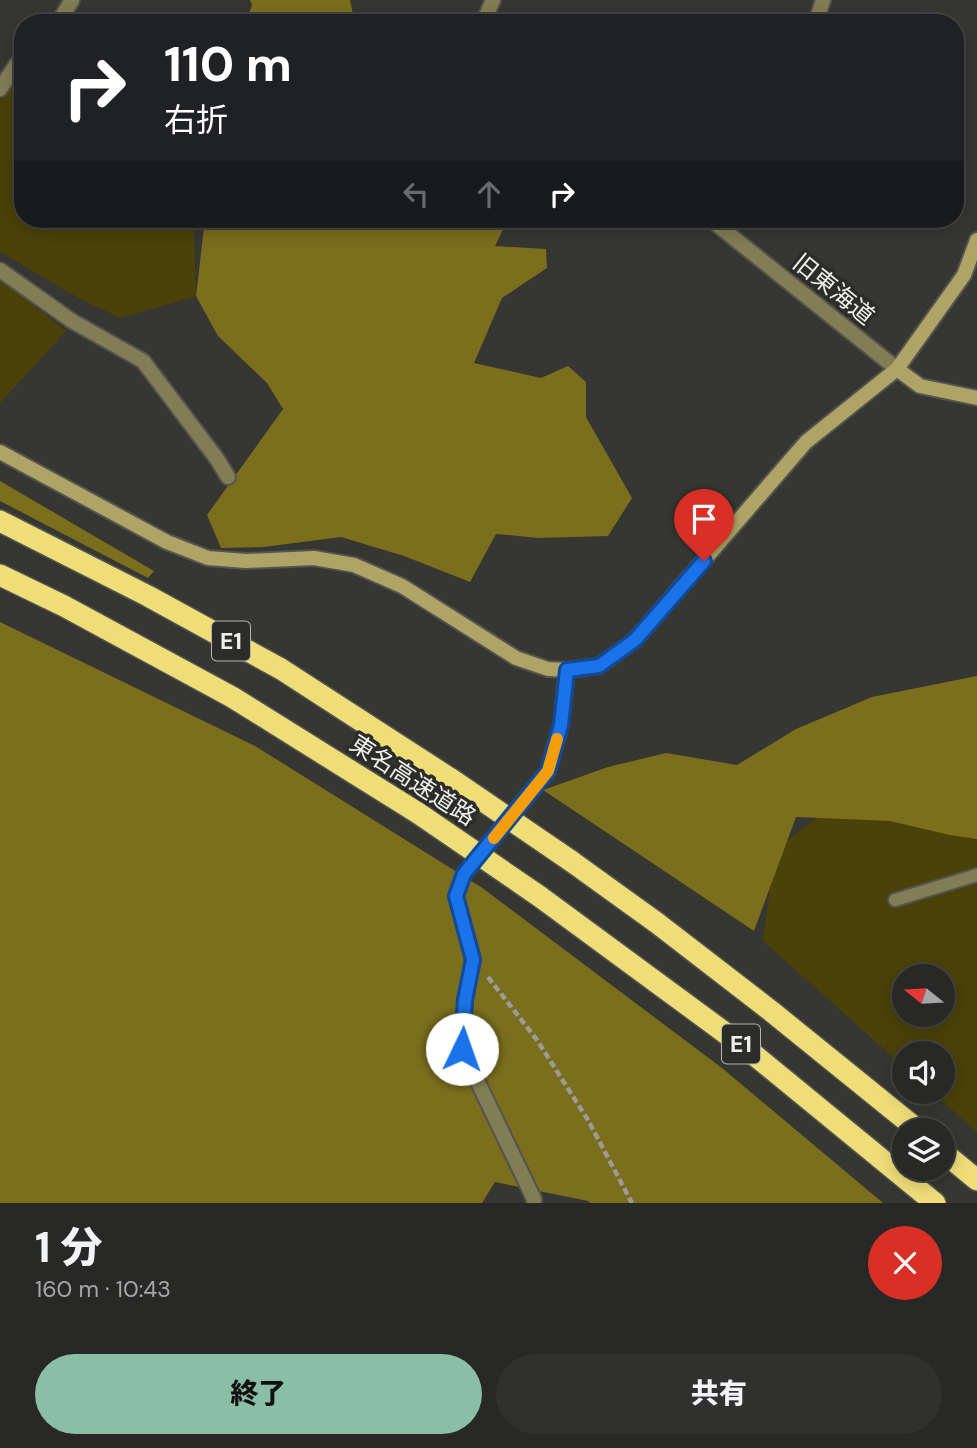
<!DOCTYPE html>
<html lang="ja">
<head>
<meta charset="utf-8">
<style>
  body { margin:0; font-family:"DM Sans","Noto Sans JP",sans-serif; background:#30302e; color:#f1f3f6; height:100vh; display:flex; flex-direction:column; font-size:26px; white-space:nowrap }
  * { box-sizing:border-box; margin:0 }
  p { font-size:23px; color:#a5a6a7 }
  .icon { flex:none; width:38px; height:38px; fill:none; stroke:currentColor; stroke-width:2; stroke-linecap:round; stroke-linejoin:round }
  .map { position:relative; height:1203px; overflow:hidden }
  .side { display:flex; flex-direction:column; background:#282826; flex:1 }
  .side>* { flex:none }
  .hud { position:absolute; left:14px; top:14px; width:950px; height:214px; border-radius:28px; box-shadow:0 4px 18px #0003,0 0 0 2px #444443; background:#202124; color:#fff; overflow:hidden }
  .needle { width:46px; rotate:288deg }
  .buttons { position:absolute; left:892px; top:964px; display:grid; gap:14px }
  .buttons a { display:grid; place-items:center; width:63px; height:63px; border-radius:50%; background:#282826; box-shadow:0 4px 18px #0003,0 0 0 2px #444443; font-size:35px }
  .pin { position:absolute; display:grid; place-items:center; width:60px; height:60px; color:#fff; margin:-72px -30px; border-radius:50% 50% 50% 0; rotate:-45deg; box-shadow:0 0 7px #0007 }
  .pin .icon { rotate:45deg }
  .me { position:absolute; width:77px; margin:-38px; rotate:3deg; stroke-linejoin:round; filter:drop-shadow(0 0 5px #0008) }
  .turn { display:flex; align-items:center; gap:24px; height:147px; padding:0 35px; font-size:32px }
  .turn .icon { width:91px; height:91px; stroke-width:2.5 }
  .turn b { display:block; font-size:49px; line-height:60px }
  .lanes { display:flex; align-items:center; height:66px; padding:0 35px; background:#0003; justify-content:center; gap:35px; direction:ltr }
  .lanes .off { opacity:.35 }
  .round { display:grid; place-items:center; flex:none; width:74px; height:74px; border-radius:37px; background:#30302e }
  .head { display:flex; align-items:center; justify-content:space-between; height:119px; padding:0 35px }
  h1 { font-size:42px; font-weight:800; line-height:52px }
  .cta { display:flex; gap:14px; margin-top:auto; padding:14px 35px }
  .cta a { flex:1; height:80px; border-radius:42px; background:#8abfa5; color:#111; font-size:28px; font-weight:800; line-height:80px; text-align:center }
  .cta a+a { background:#30302e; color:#f1f3f6 }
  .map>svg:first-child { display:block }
</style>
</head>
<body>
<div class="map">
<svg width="977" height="1203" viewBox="0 0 977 1203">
  <rect width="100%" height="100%" fill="#363632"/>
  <path fill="#4a4208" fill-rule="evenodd" d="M23 74V219H196L194 229 196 296 121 318 84 301 0 252V100L8 88Z
    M0 278 66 331 0 403Z
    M823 813 977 830V1132L932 1092H943V1054H905V1068L763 941 775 850ZM905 976H943V1015H905Z"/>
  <path fill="#7b6e1d" d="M250 0H350L355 23H246L252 5Z
    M205 219H508L495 246 546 249 547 268 502 298 474 363 541 378 568 366 586 382V417L632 498 608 536 539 538 496 534 470 582 404 556 341 537 264 547 221 548 207 515 283 409 267 383 218 336 196 296Z
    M0 482V481L154 571 148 578 0 501Z
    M0 622 255 746 481 887 722 1068 883 1203H590L588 1201 495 1182 482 1203H0Z
    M977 676V839L950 835 890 821 796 817 754 931 543 790 608 767 666 753 737 765 796 729 872 697Z"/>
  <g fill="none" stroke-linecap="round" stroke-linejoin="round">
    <defs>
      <path id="lane" d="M895 900 977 875"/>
      <path id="street" d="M58 23 72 0
        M483 23 493 0
        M816 23 823 0
        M0 89 16 65 23 60
        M710 219 897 369
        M0 270 72 321 143 361 217 459 228 477
        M534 1203V1199L462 1049 465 1000 473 959 456 896 464 874 548 771 561 725 567 670"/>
      <path id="secondary" d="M897 369 920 386 977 398
        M0 452 167 542 208 558 246 561 314 558 354 565 402 586 516 658 548 669 567 670 599 666 635 640 806 442 897 369 964 275 977 240"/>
      <path id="highway" d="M0 521 148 596 281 669 451 779
        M0 575 64 606 232 697 418 813
        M571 861 657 923 771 1011 918 1130
        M539 896 747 1049 935 1203
        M943 1152 977 1180"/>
    </defs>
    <use href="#lane" stroke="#545450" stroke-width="16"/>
    <use href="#street" stroke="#545450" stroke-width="18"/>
    <use href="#secondary" stroke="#545450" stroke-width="18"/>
    <use href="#highway" stroke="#545450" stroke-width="24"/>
    <path stroke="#9c9b98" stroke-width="4.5" stroke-dasharray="7 3.5" stroke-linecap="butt" d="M488 977 537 1040 588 1120 632 1203"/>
    <use href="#lane" stroke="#837d56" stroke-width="12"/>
    <use href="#street" stroke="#837d56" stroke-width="14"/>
    <use href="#secondary" stroke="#aea465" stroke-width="14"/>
    <use href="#highway" stroke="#efde78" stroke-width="21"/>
    <defs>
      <path id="highway-bridge" d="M451 779 571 861
        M418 813 539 896"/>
    </defs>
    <use href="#highway-bridge" stroke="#545450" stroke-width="24" stroke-linecap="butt"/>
    <use href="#highway-bridge" stroke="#efde78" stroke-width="21"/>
  </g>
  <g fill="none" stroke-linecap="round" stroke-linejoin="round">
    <defs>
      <path id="route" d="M462 1049 465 1000 473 960 456 896 464 874 548 771 561 725 567 670 599 666 635 640 704 561"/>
    </defs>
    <use href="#route" stroke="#114b97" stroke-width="18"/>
    <use href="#route" stroke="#1a73e8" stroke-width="12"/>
    <path stroke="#f59e0b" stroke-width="12" d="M494 838 548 771 557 739"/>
  </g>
  <g text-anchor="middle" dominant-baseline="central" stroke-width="7" stroke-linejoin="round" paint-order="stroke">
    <g fill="#2c2c28" stroke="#b5b4b2" stroke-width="2">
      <rect x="212" y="621.5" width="38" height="39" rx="5"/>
      <rect x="722" y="1024.5" width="38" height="39" rx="5"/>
    </g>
    <g font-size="23" font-weight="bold" fill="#f0efed">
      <text x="231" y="641">E1</text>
      <text x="741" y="1044">E1</text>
    </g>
    <g font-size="24" fill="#f0efed" stroke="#2c2c28">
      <text transform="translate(834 289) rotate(39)">旧東海道</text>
      <text transform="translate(413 780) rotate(33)">東名高速道路</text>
    </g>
  </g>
</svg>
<div class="buttons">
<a><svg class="needle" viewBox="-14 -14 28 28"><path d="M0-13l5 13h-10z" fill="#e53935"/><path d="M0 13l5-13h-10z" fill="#a5a6a7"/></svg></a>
<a><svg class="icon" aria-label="sound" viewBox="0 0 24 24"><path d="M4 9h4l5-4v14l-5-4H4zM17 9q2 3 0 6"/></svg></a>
<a><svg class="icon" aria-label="layers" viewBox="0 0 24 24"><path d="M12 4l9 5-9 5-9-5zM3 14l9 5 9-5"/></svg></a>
</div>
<div class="pin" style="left:704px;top:561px;background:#d93025"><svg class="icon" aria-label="arrive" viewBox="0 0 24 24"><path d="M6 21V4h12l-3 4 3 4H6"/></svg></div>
<svg class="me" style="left:462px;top:1049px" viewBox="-20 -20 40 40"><circle r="19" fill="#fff"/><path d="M0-13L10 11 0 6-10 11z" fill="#1a73e8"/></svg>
<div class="hud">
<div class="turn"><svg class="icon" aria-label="right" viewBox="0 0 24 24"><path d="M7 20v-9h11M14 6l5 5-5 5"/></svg><div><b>110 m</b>右折</div></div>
<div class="lanes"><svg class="icon off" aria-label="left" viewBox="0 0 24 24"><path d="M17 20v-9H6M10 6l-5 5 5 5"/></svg><svg class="icon off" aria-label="ahead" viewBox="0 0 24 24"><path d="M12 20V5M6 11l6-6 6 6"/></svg><svg class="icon" aria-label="right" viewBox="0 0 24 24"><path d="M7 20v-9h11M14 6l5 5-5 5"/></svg></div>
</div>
</div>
<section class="side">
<div class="head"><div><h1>1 分</h1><p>160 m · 10:43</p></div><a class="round" style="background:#d93025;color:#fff"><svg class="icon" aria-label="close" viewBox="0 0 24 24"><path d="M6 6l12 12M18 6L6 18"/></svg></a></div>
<div class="cta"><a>終了</a><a>共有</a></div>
</section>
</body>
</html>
